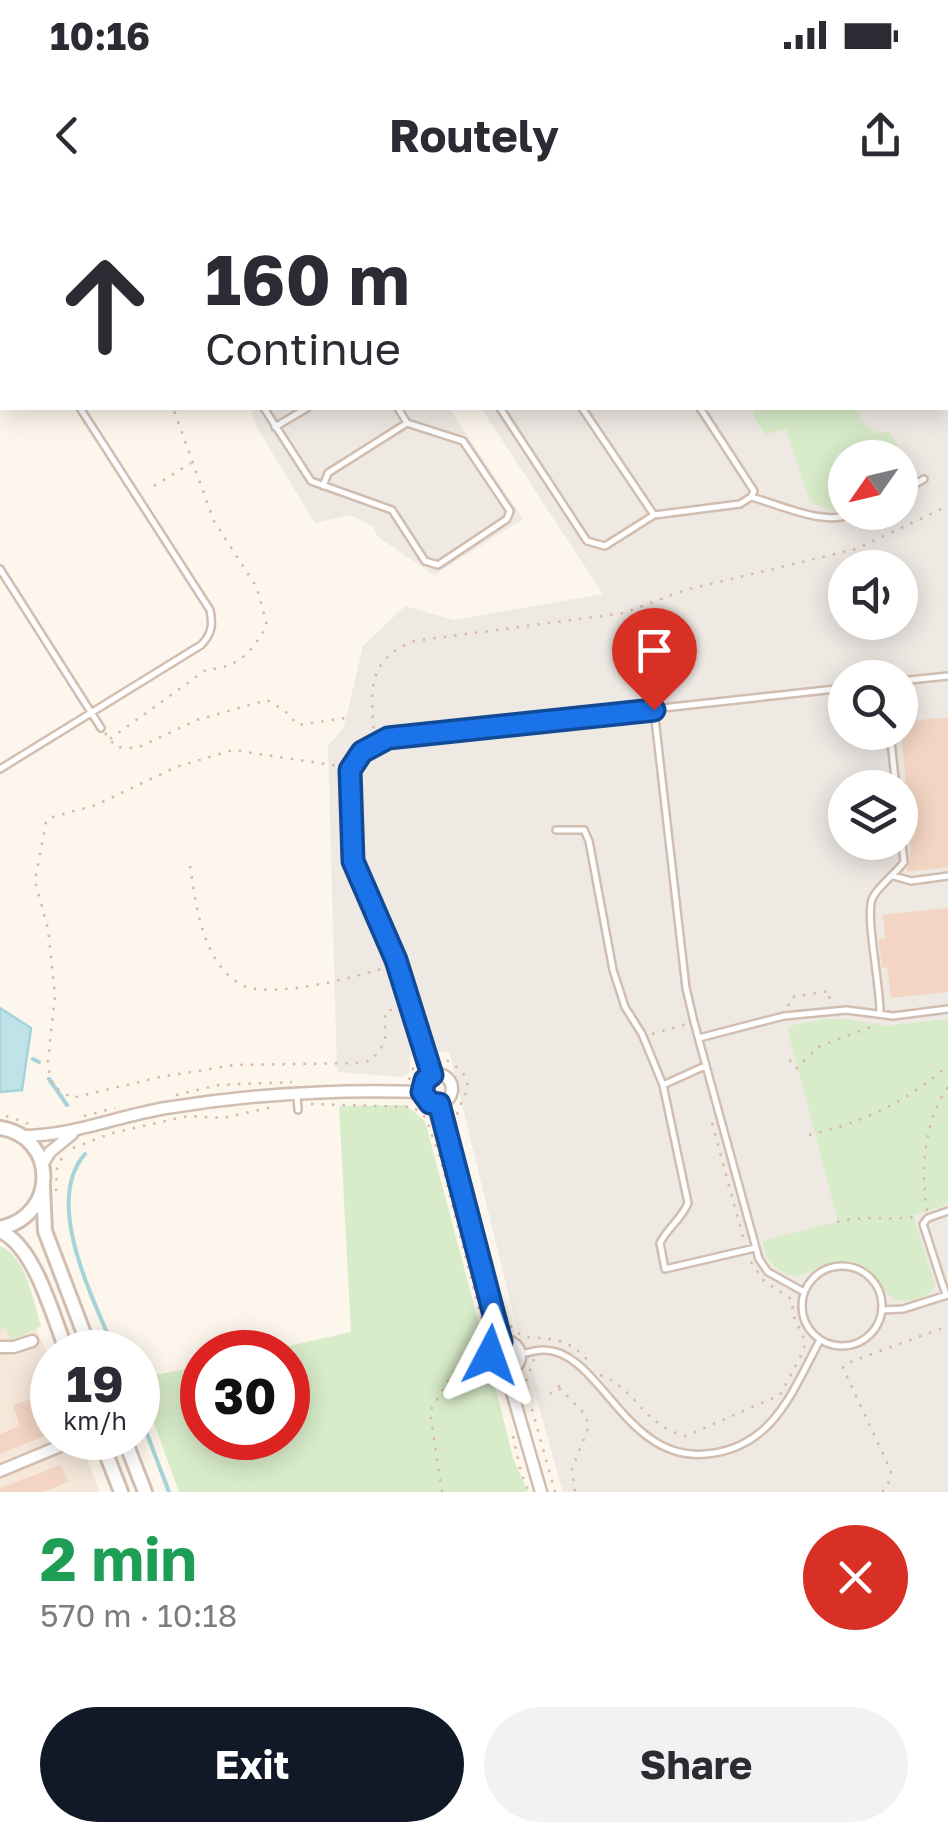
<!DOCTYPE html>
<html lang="en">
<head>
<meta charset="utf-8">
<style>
  body { margin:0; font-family:"Golos Text",sans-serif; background:#f2f2f3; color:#2b2b33; height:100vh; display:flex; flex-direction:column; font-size:38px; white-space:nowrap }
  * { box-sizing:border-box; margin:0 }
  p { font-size:32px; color:#7c7c81 }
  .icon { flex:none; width:55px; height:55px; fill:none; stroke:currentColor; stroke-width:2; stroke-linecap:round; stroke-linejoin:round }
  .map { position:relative; height:1292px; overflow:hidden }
  .sheet { display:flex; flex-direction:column; background:#fff; flex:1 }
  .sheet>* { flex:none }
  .banner { position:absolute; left:0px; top:0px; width:950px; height:210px; box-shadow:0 5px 25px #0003; background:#fff; color:#2b2b33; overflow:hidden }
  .needle { width:65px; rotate:236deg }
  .tools { position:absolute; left:828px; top:240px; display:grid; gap:20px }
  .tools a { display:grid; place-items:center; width:90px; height:90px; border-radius:50%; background:#fff; box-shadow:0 5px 25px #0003; font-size:50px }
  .speed { position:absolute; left:30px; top:1130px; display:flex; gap:20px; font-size:50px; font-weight:700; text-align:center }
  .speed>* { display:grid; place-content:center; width:130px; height:130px; border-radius:50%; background:#fff; box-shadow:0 5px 25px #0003; line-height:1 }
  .speed small { font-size:25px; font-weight:400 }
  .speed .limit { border:15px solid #d22; background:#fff; color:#111 }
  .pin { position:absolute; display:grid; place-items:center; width:85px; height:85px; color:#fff; margin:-102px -42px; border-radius:50% 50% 50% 0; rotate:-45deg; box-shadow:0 0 10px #0007 }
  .pin .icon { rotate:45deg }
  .me { position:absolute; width:110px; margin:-55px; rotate:4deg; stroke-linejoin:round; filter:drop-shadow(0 0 8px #0008) }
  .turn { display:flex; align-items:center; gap:35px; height:210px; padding:0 40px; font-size:45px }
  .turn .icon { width:130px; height:130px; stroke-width:2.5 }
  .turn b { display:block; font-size:70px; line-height:85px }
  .round { display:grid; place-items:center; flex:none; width:105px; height:105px; border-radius:52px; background:#f2f2f3 }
  .headline { display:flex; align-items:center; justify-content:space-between; height:170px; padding:0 40px }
  h1 { font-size:60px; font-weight:700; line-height:75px; color:#1e9e55 }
  .button { display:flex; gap:20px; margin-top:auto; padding:20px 40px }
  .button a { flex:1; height:115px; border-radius:60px; background:#111827; color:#fff; font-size:40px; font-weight:700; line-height:115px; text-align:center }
  .button a+a { background:#f2f2f3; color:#2b2b33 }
  .status { display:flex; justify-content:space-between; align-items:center; height:70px; padding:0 50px; background:#fff; direction:ltr }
  .status svg { height:28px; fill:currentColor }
  header { display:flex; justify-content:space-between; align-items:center; height:130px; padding:0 40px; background:#fff; font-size:45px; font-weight:700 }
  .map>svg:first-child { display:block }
</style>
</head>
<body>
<div class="status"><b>10:16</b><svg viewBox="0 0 49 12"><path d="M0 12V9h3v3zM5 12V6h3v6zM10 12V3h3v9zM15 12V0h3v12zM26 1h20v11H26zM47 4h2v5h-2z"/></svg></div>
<header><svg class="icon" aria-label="back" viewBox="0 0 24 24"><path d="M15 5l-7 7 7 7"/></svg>Routely<svg class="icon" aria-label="share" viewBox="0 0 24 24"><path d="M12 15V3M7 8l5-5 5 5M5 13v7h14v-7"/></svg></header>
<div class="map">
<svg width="948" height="1292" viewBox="0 0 948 1292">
  <rect width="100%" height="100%" fill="#fdf6ec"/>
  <path fill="#f5e8da" d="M0 1053 7 1059 52 1166V1238H79L100 1292H0Z"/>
  <path fill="#efe9e4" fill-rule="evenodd" d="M948 195V1292H563L516 1125 449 851 409 857 410 872 402 877 337 872 328 546 344 527 363 446 405 406 454 420 603 394 481 208H948ZM845 258H900V312H845ZM845 368H900V422H845ZM845 478H900V532H845ZM845 588H900V642H845Z
    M251 208H449L523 319 434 375 378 337 372 326 351 315 315 323 257 228Z"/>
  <path fill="#d8ecc9" d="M755 208H859L860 219 875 234 889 232 910 264 907 283 900 286V258H845V307L834 311 810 302 786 228 765 235 753 214Z
    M824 819H849L883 826 948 819V1004L913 1015 935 1086C928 1099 910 1102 896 1100 880 1091 877 1070 857 1063 828 1052 802 1091 777 1068 768 1061 764 1052 763 1041L838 1021 788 831 789 826Z
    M406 905 425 921 480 1127 472 1145 480 1175 496 1189 513 1258 528 1292H179L138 1179 202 1165V1238H288V1152H261L351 1132 339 906Z
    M0 1046C27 1057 33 1101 41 1126L11 1141 6 1128 1 1130 0 1136Z"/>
  <path fill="#bfe3e8" stroke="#a5d3da" stroke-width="2.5" d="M0 808 31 828 22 890 0 892Z"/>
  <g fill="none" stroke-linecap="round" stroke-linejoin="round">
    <path stroke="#a5d3da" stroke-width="4" d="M33 859 39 862
      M49 879 67 905
      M85 954C42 1003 95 1101 115 1152
      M138 1210 169 1292"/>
  </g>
  <path fill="#f3d5c3" d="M948 517V667L907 672 911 648 906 603H900L902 582H906L900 522Z
    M948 708V792L891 798 887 767 882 768 878 739H885L883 715Z
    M40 1196 48 1214 52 1212V1233L0 1254V1234L20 1226 13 1205Z
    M61 1265 68 1282 43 1292H0V1288Z"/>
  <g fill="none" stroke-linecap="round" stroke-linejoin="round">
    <defs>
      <path id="service" d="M247 0 252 2
        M446 0 448 2
        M515 0 516 2
        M724 0 726 2
        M776 0 777 2
        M791 0V2
        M232 2 233 0
        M371 2 373 0
        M669 2 672 0
        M867 2V0
        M0 84 2 88
        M264 208 311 281 392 310 425 361 438 365 507 319 510 311 463 241 407 223 398 208
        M500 208 587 341 605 346 654 315 740 304 751 297 754 291 700 208
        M582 208 654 315
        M275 227 307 208
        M323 286 328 273 407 223
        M900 293 924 279
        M751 297C785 306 825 328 858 312
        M0 369 101 528
        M900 481 948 476
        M654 510 686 788 694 822 759 1059 768 1072 804 1092
        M890 532 896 588
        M0 569 201 445C212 434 213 425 210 410L80 208
        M556 630H584L589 641 613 770 625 807 642 834 663 885 688 1003C681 1020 668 1027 660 1043L665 1069 755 1048
        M894 676 911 681 948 676
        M880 814C881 788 864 712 873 697 878 687 896 673 904 662L900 626
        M699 838 784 816 846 810 893 816 948 809
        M432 875 396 759 353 661 350 569 363 552 388 538 845 488
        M663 885 705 866
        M297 895 298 910
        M802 1106a40 40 0 1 1 80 0a40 40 0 1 1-80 0Z
        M946 1095 923 1024 928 1018 948 1011
        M882 1110 903 1109 947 1095
        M520 1154C527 1153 536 1150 543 1150 600 1149 624 1262 706 1254 773 1248 792 1192 820 1140"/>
      <path id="minor" d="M422 889a15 15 0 1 1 30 0a15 15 0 1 1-30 0Z
        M439 904 501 1142
        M22 936C73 936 117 916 166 908 252 894 335 889 422 892
        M42 965 50 952 72 934
        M490 1156a15 15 0 1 1 30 0a15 15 0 1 1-30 0Z
        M0 1147H14L32 1141
        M506 1171 541 1292
        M0 1271 77 1239"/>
      <path id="tertiary" d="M0 928C58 937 58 1016 0 1028
        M43 987 45 1031 91 1152
        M0 1031C35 1046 53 1117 67 1152
        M100 1238 121 1292
        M124 1238 145 1292"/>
    </defs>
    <use href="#service" stroke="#d1beb0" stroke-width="10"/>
    <use href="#minor" stroke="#d1beb0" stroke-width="15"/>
    <use href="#tertiary" stroke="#d1beb0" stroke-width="18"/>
    <path stroke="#d9b8a5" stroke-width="2.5" stroke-dasharray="2.5 8" stroke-linecap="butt" d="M110 2 111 0
      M154 286 191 263
      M105 533 116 547 137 548 197 520 267 500 285 511 298 525 346 518
      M110 539 207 469C238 469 252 451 267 426L257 388 214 321 173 208
      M374 539C372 492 364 461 414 441L624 413 685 390 856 349 948 306
      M345 567 233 550 176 567 96 605 49 618 46 622 35 681 48 729 55 795 48 861 50 878 56 888 72 898 160 877 234 865 361 863 372 860 385 842V812L402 806
      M190 666C196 705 202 761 240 784 269 801 359 776 391 766
      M788 806 792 797 829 791 830 804
      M652 834 687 824
      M437 860 443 858C490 885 455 895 456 925
      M789 861 794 860
      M796 869 818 847 878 824
      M409 880 414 866 419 864
      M176 895 219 885 292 882
      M311 904 413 907 426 918 441 961 485 1133 489 1132
      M6 916 32 925
      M84 916 115 908
      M712 923 744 1041
      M809 935C861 923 908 902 948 865
      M73 948 112 933 188 916 222 918 273 907
      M56 991 57 968 63 956
      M927 1011C921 969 923 923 948 887
      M837 1022C865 1014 891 1022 919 1016
      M506 1116C516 1145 536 1134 560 1141 574 1145 583 1155 592 1165
      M534 1159 525 1184 555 1292
      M600 1175C636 1187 642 1226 686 1236L780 1195 804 1150 805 1140 795 1120 791 1099 764 1081 748 1058
      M559 1188 584 1213 589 1226 572 1269 575 1292
      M550 1194 565 1181
      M513 1236 521 1273 529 1292
      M442 1292 430 1211 455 1170 490 1160
      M882 1292 888 1285 891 1271 843 1168 845 1164 948 1126"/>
    <use href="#service" stroke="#fff" stroke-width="5"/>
    <use href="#minor" stroke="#fff" stroke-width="10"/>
    <use href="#tertiary" stroke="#fff" stroke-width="12"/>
  </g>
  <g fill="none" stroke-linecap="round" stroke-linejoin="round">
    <defs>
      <path id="route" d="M490 1155 493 1147 501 1142 439 904 430 903 422 892 425 880 432 875 396 760 353 661 350 570 362 552 388 538 654 510"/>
    </defs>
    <use href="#route" stroke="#114b97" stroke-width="25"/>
    <use href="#route" stroke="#1a73e8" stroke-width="18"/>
  </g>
</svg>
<div class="tools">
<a><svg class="needle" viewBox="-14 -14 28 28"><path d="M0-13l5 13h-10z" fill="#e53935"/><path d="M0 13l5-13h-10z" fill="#7c7c81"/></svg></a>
<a><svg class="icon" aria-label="sound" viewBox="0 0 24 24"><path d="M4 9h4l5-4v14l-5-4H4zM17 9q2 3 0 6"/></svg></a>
<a><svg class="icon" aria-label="search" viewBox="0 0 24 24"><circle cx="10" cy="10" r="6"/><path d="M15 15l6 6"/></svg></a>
<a><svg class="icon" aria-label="layers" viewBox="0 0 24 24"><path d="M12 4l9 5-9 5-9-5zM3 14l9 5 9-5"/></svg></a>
</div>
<div class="speed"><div>19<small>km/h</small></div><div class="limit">30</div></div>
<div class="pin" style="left:654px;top:510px;background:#d93025"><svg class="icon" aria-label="arrive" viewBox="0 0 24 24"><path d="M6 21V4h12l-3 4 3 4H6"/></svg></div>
<svg class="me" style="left:490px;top:1155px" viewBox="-20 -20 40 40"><path d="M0-17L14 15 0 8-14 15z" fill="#1a73e8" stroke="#fff" stroke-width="4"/></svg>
<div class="banner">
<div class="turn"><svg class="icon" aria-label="ahead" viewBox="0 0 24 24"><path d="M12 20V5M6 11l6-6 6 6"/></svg><div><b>160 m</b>Continue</div></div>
</div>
</div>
<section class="sheet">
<div class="headline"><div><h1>2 min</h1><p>570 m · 10:18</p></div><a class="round" style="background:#d93025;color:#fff"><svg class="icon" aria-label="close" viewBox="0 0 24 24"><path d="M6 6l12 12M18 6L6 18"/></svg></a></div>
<div class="button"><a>Exit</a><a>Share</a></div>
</section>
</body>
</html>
